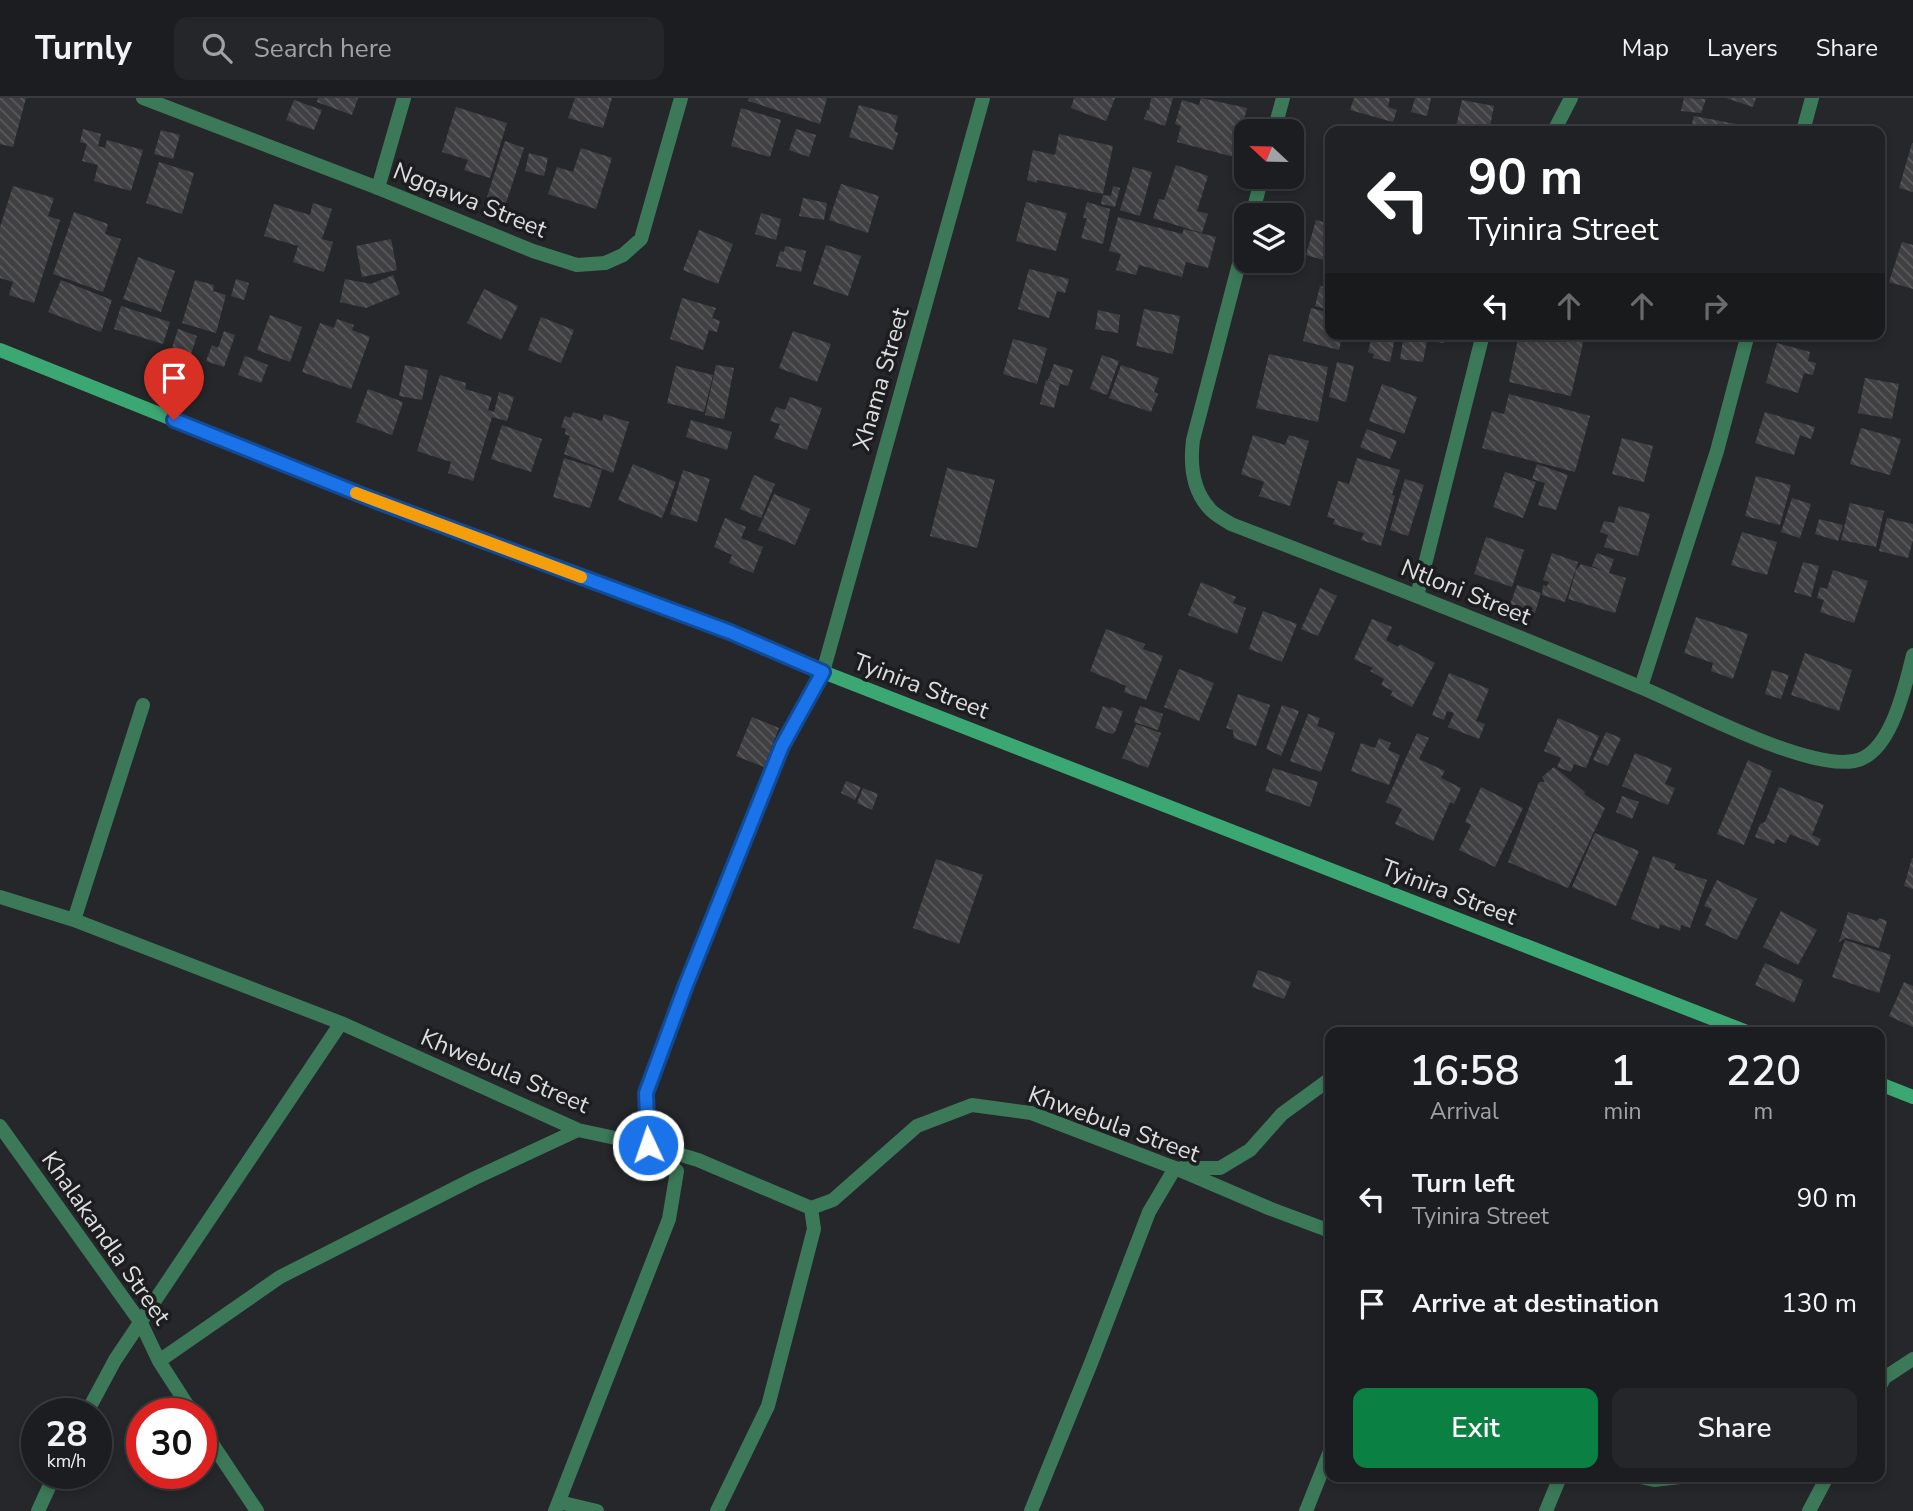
<!DOCTYPE html>
<html lang="en">
<head>
<meta charset="utf-8">
<style>
  body { margin:0; font-family:"Nunito Sans",sans-serif; background:#252629; color:#f1f3f6; height:100vh; display:flex; flex-direction:column; font-size:26px; white-space:nowrap }
  * { box-sizing:border-box; margin:0 }
  p { font-size:23px; color:#a0a2a5 }
  .icon { flex:none; width:38px; height:38px; fill:none; stroke:currentColor; stroke-width:2; stroke-linecap:round; stroke-linejoin:round }
  .map { position:relative; flex:1; overflow:hidden }
  .side { position:absolute; left:1325px; top:929px; width:560px; height:455px; display:flex; flex-direction:column; background:#1c1d20; border-radius:14px; box-shadow:0 4px 10px #0003,0 0 0 2px #3a3b3e }
  .side>* { flex:none }
  .top-card { position:absolute; left:1325px; top:28px; width:560px; height:214px; border-radius:14px; box-shadow:0 4px 10px #0003,0 0 0 2px #3a3b3e; background:#202124; color:#fff; overflow:hidden }
  .needle { width:46px; rotate:292deg }
  .tools { position:absolute; left:1234px; top:21px; display:grid; gap:14px }
  .tools a { display:grid; place-items:center; width:70px; height:70px; border-radius:14px; background:#1c1d20; box-shadow:0 4px 10px #0003,0 0 0 2px #3a3b3e; font-size:35px }
  .speed { position:absolute; left:21px; top:1300px; display:flex; gap:14px; font-size:35px; font-weight:700; text-align:center }
  .speed>* { display:grid; place-content:center; width:91px; height:91px; border-radius:50%; background:#1c1d20; box-shadow:0 4px 10px #0003,0 0 0 2px #3a3b3e; line-height:1 }
  .speed small { font-size:18px; font-weight:400 }
  .speed .limit { border:10px solid #d22; background:#fff; color:#111 }
  .pin { position:absolute; display:grid; place-items:center; width:60px; height:60px; color:#fff; margin:-72px -30px; border-radius:50% 50% 50% 0; rotate:-45deg; box-shadow:0 0 7px #0007 }
  .pin .icon { rotate:45deg }
  .me { position:absolute; width:77px; margin:-38px; rotate:357deg; stroke-linejoin:round; filter:drop-shadow(0 0 5px #0008) }
  .turn { display:flex; align-items:center; gap:24px; height:147px; padding:0 28px; font-size:32px }
  .turn .icon { width:91px; height:91px; stroke-width:2.5 }
  .turn b { display:block; font-size:49px; line-height:60px }
  .lanes { display:flex; align-items:center; height:66px; padding:0 28px; background:#0003; justify-content:center; gap:35px; direction:ltr }
  .lanes .off { opacity:.35 }
  .eta { display:flex; justify-content:space-evenly; align-items:center; height:119px; text-align:center }
  .eta b { font-size:42px; font-weight:600; line-height:49px }
  .primary-button { display:flex; gap:14px; margin-top:auto; padding:14px 28px }
  .primary-button a { flex:1; height:80px; border-radius:14px; background:#0b8043; color:#fff; font-size:28px; font-weight:600; line-height:80px; text-align:center }
  .primary-button a+a { background:#252629; color:#f1f3f6 }
  ul { padding:0; list-style:none }
  li { display:flex; align-items:center; gap:21px; height:105px; padding:0 28px }
  li div { flex:1 }
  li b { display:block; font-size:26px }
  li em { font-style:normal }
  header { display:flex; align-items:center; gap:42px; box-sizing:border-box; height:98px; padding:0 35px; background:#1c1d20; border-bottom:2px solid #3a3b3e }
  header strong { font-size:33px }
  nav { display:flex; gap:38px; margin-inline-start:auto; font-size:24px }
  .search { width:490px; height:63px; background:#252629; display:flex; align-items:center; gap:18px; box-sizing:border-box; padding:0 24px; border-radius:14px; color:#a0a2a5; font-size:26px }
  .map>svg:first-child { display:block }
</style>
</head>
<body>
<header>
<strong>Turnly</strong>
<div class="search"><svg class="icon" aria-label="search" viewBox="0 0 24 24"><circle cx="10" cy="10" r="6"/><path d="M15 15l6 6"/></svg>Search here</div>
<nav><a>Map</a><a>Layers</a><a>Share</a></nav>
</header>
<div class="map">
<svg width="1913" height="1413" viewBox="0 0 1913 1413">
  <defs>
    <pattern id="building-back-hatch" width="6" height="6" patternUnits="userSpaceOnUse" patternTransform="scale(1.75)"><rect width="6" height="6" fill="#404043"/><path d="M-1 5l2 2M0 0l6 6M5-1l2 2" fill="none" stroke="#5b5b5e"/></pattern>
  </defs>
  <rect width="100%" height="100%" fill="#26272a"/>
  <path fill="url(#building-back-hatch)" d="M0 0H26L13 49 0 46Z
    M318 0H358L352 17 317 4Z
    M575 0H612L603 30 568 20Z
    M749 0H827L820 26 748 3Z
    M1074 0H1115L1106 23 1071 10Z
    M1151 0H1173L1165 28 1144 21 1147 12H1149Z
    M1201 0 1247 10 1234 59 1177 44 1181 28 1175 26 1182 2 1199 7Z
    M1354 0H1390L1388 9 1397 12 1393 24 1350 12Z
    M1415 0H1431L1427 18 1411 14Z
    M1684 0 1706 1 1701 15 1681 13Z
    M1726 0H1756L1753 9Z
    M294 2 322 12 314 32 286 22Z
    M1462 2 1494 8 1489 33H1455Z
    M859 7 898 18 894 33 898 35 893 52 849 39Z
    M456 9 507 25 490 80 464 72 468 62 442 54Z
    M741 10 781 22 770 59 731 48Z
    M1694 18 1752 29 1750 33H1690Z
    M83 31 101 36 98 48 105 50 107 42 143 52 131 93 94 83 98 67 82 63 87 46 80 44Z
    M796 31 816 37 809 59 789 52Z
    M161 32 180 37 173 61 154 56Z
    M1059 36 1113 48 1103 96 1037 82V85L1027 82 1033 52 1055 57Z
    M505 43 524 50 506 105 487 99Z
    M1912 45H1913V94L1899 90Z
    M581 50 612 60 596 111 548 96 557 69 573 74Z
    M529 55 548 60 544 78 525 73Z
    M159 64 194 75 182 116 146 105Z
    M1176 67 1208 78 1197 113 1208 116 1202 135 1153 120 1159 101 1164 102Z
    M1133 69 1152 74 1140 118 1120 112Z
    M1330 74V96L1323 94Z
    M841 86 879 98 868 135 829 122Z
    M13 88 54 100 48 118 60 122 34 205 9 197 13 184 0 180V129Z
    M1113 88 1120 90 1115 109 1101 106 1103 97 1111 98Z
    M803 100 827 105 824 122 799 118Z
    M1026 104 1067 115 1056 153 1016 143Z
    M1087 104 1110 111 1103 146 1081 140 1087 120H1083Z
    M313 105 332 111 322 141 333 144 324 174 293 164 298 148 264 138 274 106 310 117Z
    M74 114 108 126 105 136 121 141 103 194 53 176Z
    M761 115 781 121 776 142 755 136Z
    M1118 119 1182 136 1184 131 1216 139 1208 170 1186 164 1182 179 1139 167 1136 177 1116 172 1121 156 1109 153Z
    M1316 122 1330 126V164L1306 157Z
    M699 132 733 146 718 186 683 172Z
    M391 141 397 172 362 179 356 148Z
    M1902 144 1913 147V191L1889 184Z
    M826 147 861 158 848 198 813 186Z
    M785 148 806 153 801 174 776 168 780 153 784 154Z
    M138 159 175 173 161 214 123 201Z
    M1029 171 1069 181 1065 195 1057 193 1049 220 1018 211Z
    M393 177 400 196 366 210 340 204 345 181 371 186Z
    M236 181 249 185 244 202 231 198Z
    M61 182 112 202 101 234 48 214Z
    M195 182 214 187 213 193 226 197 216 235 182 225Z
    M1320 188 1330 190V212L1315 208Z
    M484 191 518 208 501 242 467 225Z
    M682 200 716 210 712 220 720 223 717 234 709 232 703 252 670 241Z
    M121 208 170 224 163 246 114 231Z
    M1311 210 1330 215V236H1343L1339 252 1303 243Z
    M1144 211 1180 218 1173 256 1136 248Z
    M1098 212 1120 217 1118 235 1095 231Z
    M270 217 302 229 290 264 257 252Z
    M541 219 574 232 561 265 528 252Z
    M337 221 354 227 352 232 370 239 351 291 302 274 320 225 334 230Z
    M178 231 197 238 190 259 171 253Z
    M224 233 235 237 224 269 206 263 212 247 218 250Z
    M793 233 831 246 817 284 779 270Z
    M1380 236H1396L1390 264 1373 260 1374 256 1368 254 1372 238 1379 240Z
    M1404 236H1446L1444 245 1427 243 1423 264 1400 261Z
    M1519 236H1585L1571 298 1509 284Z
    M1013 241 1047 250 1037 286 1003 276Z
    M1777 245 1810 254 1808 263 1816 265 1813 277 1804 275 1798 295 1766 285Z
    M1269 256 1328 269 1318 324 1256 310Z
    M1102 257 1119 263 1107 297 1090 291Z
    M245 258 268 267 261 285 238 277Z
    M1337 264 1354 268 1346 304 1329 299Z
    M1054 266 1073 272 1068 288 1048 282Z
    M405 267 428 272 422 302 399 298Z
    M716 267 734 270 724 321 705 317Z
    M1121 267 1159 280 1154 294 1158 296 1151 314 1109 300Z
    M676 268 713 277 704 314 667 305Z
    M440 277 466 285 465 291 492 299 488 312 494 314 499 294 514 299 507 323 492 319 473 383 448 375 451 364 417 353Z
    M1865 280 1899 286 1892 321 1858 315Z
    M1046 282 1060 286 1054 310 1040 306Z
    M1382 286 1417 299 1404 336 1369 323Z
    M368 291 403 304 392 337 356 324Z
    M1509 296 1590 318 1575 374 1482 350 1492 313 1504 316Z
    M790 299 822 310 807 352 774 340 780 326 770 323 776 309 785 312Z
    M573 314 602 323 604 316 629 324 613 375 564 356 570 338 565 336 566 331 561 329 565 318 571 320Z
    M1765 314 1815 329 1811 341 1800 337 1794 357 1755 345Z
    M691 322 732 334 727 352 686 339Z
    M502 327 542 341 531 374 491 361Z
    M1861 330 1901 341 1890 377 1850 366Z
    M1367 331 1397 343 1390 361 1360 349Z
    M1253 337 1285 347 1289 337 1309 343 1290 408 1259 398 1264 384 1241 376Z
    M1622 340 1653 348 1644 384 1612 376Z
    M564 360 602 372 590 410 553 399Z
    M1357 360 1400 372 1392 397 1395 398 1381 448 1361 442 1364 435 1333 426 1335 421 1327 419 1338 383 1349 386Z
    M633 366 676 384 662 420 618 402Z
    M1537 366 1568 377 1556 412 1538 407 1545 385 1532 381Z
    M947 370 995 382 977 450 930 438Z
    M683 372 710 381 697 424 670 416Z
    M1505 374 1536 384 1523 420 1493 409Z
    M754 377 775 386 761 420 740 411Z
    M1756 378 1791 387 1780 427 1745 418Z
    M1405 381 1424 387 1408 438 1390 432Z
    M774 396 810 411 795 447 758 432Z
    M1792 400 1811 406 1800 440 1781 434Z
    M1850 405 1884 413 1876 449 1841 442Z
    M1619 408 1650 416 1638 458 1604 449 1608 437 1600 434 1604 423 1614 425Z
    M725 420 746 429 741 440 763 449 753 475 729 465 732 457 714 449Z
    M1887 420 1913 426V442L1908 460 1879 453Z
    M1819 421 1843 427 1838 443 1815 436Z
    M1742 434 1777 444 1767 477 1731 467Z
    M1486 439 1524 452 1512 489 1474 476Z
    M1552 455 1578 464 1565 504 1542 497 1543 487 1547 488 1549 484 1543 482Z
    M1597 455 1614 461 1609 475 1626 480 1615 515 1568 501 1576 472 1581 466 1604 473 1592 468Z
    M1803 464 1819 468 1811 499 1794 494Z
    M1833 472 1868 483 1854 525 1820 514 1824 502 1817 500 1820 489 1827 491Z
    M1201 484 1236 499 1233 505 1246 510 1237 536 1188 517Z
    M1517 487 1541 495 1535 515 1510 507Z
    M1320 490 1337 498 1318 538 1301 531Z
    M1263 513 1297 526 1282 564 1249 551Z
    M1696 519 1748 536 1733 581 1711 573 1713 565 1684 555Z
    M1372 521 1392 529 1386 542 1398 549 1400 546 1435 565 1412 609 1390 597 1393 593 1381 587 1384 581 1370 573 1373 570 1354 561Z
    M1106 531 1145 546 1143 551 1163 558 1146 602 1124 594 1126 588 1090 573Z
    M1805 555 1852 572 1839 613 1791 597Z
    M1179 571 1214 585 1199 623 1164 609Z
    M1772 572 1789 577 1781 601 1765 596Z
    M1449 575 1489 591 1476 623 1485 626 1479 641 1448 629 1454 615 1447 613 1444 622 1432 617Z
    M1238 596 1270 607 1256 648 1234 640 1233 632 1226 630Z
    M1282 607 1299 613 1281 658 1266 651Z
    M1103 608 1110 611 1111 609 1123 613 1115 634 1112 636 1095 630Z
    M1140 608 1163 616 1158 632 1134 624Z
    M1308 616 1320 620 1317 628 1335 635 1321 674 1290 663Z
    M752 619 779 630 764 669 736 658Z
    M1558 620 1599 638 1586 670 1574 666 1571 674 1557 669 1561 660 1544 653Z
    M1136 626 1161 635 1148 670 1122 660Z
    M1606 634 1621 640 1608 668 1593 662Z
    M1417 635 1429 640 1419 661 1445 673 1441 680 1461 690 1454 706 1450 704 1433 743 1395 726 1402 711 1386 704Z
    M1379 640 1391 645 1388 652 1400 657 1389 687 1351 673 1361 645 1375 650Z
    M1635 655 1672 670 1665 686 1675 690 1668 707 1622 688Z
    M1748 662 1772 673 1744 747 1717 736Z
    M1554 669 1585 694 1584 696 1605 710 1568 790 1508 764 1539 684H1545L1542 679Z
    M1273 670 1318 684 1310 709 1265 693Z
    M846 683 861 689 855 702 841 695Z
    M1481 689 1523 710 1495 769 1459 752 1471 727 1465 724Z
    M1779 689 1824 707 1812 737 1821 741 1818 748 1790 736 1786 745 1776 741 1774 746 1755 739 1760 726 1765 724Z
    M863 690 878 696 872 712 857 705Z
    M1622 698 1639 704 1632 721 1616 714Z
    M1595 735 1639 753 1616 808 1572 789Z
    M1653 758 1676 766 1674 771 1707 782 1690 830 1681 827 1680 833 1660 826 1659 831 1631 821Z
    M1912 760H1913V791L1904 788Z
    M936 761 983 777 959 846 913 830Z
    M1717 782 1757 801 1737 842 1705 827 1712 811 1704 808Z
    M1781 813 1817 832 1798 867 1763 849Z
    M1848 814 1877 823 1879 820 1887 823 1879 850 1846 840 1839 844Z
    M1845 842 1891 857 1879 895 1832 879Z
    M1765 865 1803 882 1794 905 1755 887Z
    M1258 872 1291 884 1284 901 1252 889Z
    M1904 884 1913 888V929L1889 918Z"/>
  <g fill="none" stroke-linecap="round" stroke-linejoin="round">
    <path stroke="#3b7958" stroke-width="14" d="M1554 33 1571 0
      M1803 33 1812 0
      M378 90 404 0
      M1417 498 1483 236
      M1641 589 1717 353 1748 236
      M1640 1379 1654 1382 1680 1379
      M1031 1413 1091 1265 1149 1114 1175 1070
      M1306 1413 1330 1353
      M1546 1413 1560 1379"/>
    <path stroke="#3b7958" stroke-width="14" d="M143 0 378 90 533 153 577 167 605 165 623 157 641 141 681 0
      M1274 33 1283 0
      M1252 117 1262 79
      M1246 139 1193 342C1190 366 1192 391 1209 410 1214 417 1224 421 1231 426 1368 479 1505 532 1640 589 1689 609 1805 672 1854 663 1891 657 1905 588 1913 557
      M0 799 74 822 341 925 578 1032 648 1047 698 1062 811 1110 833 1102 917 1028 972 1007 1031 1015 1175 1070 1271 1111 1330 1133
      M74 822 143 607
      M0 1028 141 1225 159 1263 193 1316
      M1182 1070H1220L1250 1052 1282 1016 1330 981
      M159 1263 280 1179 475 1080 578 1032
      M1880 1288 1884 1280 1913 1261
      M86 1316 115 1262 341 925
      M201 1329 257 1413
      M559 1404 597 1413
      M38 1413 55 1376
      M555 1413 669 1121 677 1073 648 1047 646 995 686 887 782 648 823 574 983 0
      M717 1413 768 1308 814 1131 811 1110
      M1809 1413 1827 1379"/>
    <path stroke="#3ba772" stroke-width="14" d="M0 252 374 402 730 534 823 574 1747 934
      M1880 986 1913 999"/>
  </g>
  <g fill="none" stroke-linecap="round" stroke-linejoin="round">
    <defs>
      <path id="route" d="M174 322 374 402 730 534 823 574 782 648 686 887 646 995 648 1047"/>
    </defs>
    <use href="#route" stroke="#114b97" stroke-width="18"/>
    <use href="#route" stroke="#1a73e8" stroke-width="12"/>
    <path stroke="#f59e0b" stroke-width="12" d="M356 395 581 479"/>
  </g>
  <g text-anchor="middle" dominant-baseline="central" stroke-width="7" stroke-linejoin="round" paint-order="stroke">
    <g font-size="24" fill="#dddee0" stroke="#1d1d20">
      <text transform="translate(470 102) rotate(22)">Ngqawa Street</text>
      <text transform="translate(881 281) rotate(-74)">Xhama Street</text>
      <text transform="translate(1466 494) rotate(22)">Ntloni Street</text>
      <text transform="translate(921 588) rotate(21)">Tyinira Street</text>
      <text transform="translate(1449 794) rotate(21)">Tyinira Street</text>
      <text transform="translate(505 973) rotate(23)">Khwebula Street</text>
      <text transform="translate(1114 1026) rotate(20)">Khwebula Street</text>
      <text transform="translate(106 1140) rotate(55)">Khalakandla Street</text>
    </g>
  </g>
</svg>
<div class="tools">
<a><svg class="needle" viewBox="-14 -14 28 28"><path d="M0-13l5 13h-10z" fill="#e53935"/><path d="M0 13l5-13h-10z" fill="#a0a2a5"/></svg></a>
<a><svg class="icon" aria-label="layers" viewBox="0 0 24 24"><path d="M12 4l9 5-9 5-9-5zM3 14l9 5 9-5"/></svg></a>
</div>
<div class="speed"><div>28<small>km/h</small></div><div class="limit">30</div></div>
<div class="pin" style="left:174px;top:322px;background:#d93025"><svg class="icon" aria-label="arrive" viewBox="0 0 24 24"><path d="M6 21V4h12l-3 4 3 4H6"/></svg></div>
<svg class="me" style="left:648px;top:1047px" viewBox="-20 -20 40 40"><circle r="17" fill="#1a73e8" stroke="#fff" stroke-width="3"/><path d="M0-11L8 9 0 5-8 9z" fill="#fff"/></svg>
<div class="top-card">
<div class="turn"><svg class="icon" aria-label="left" viewBox="0 0 24 24"><path d="M17 20v-9H6M10 6l-5 5 5 5"/></svg><div><b>90 m</b>Tyinira Street</div></div>
<div class="lanes"><svg class="icon" aria-label="left" viewBox="0 0 24 24"><path d="M17 20v-9H6M10 6l-5 5 5 5"/></svg><svg class="icon off" aria-label="ahead" viewBox="0 0 24 24"><path d="M12 20V5M6 11l6-6 6 6"/></svg><svg class="icon off" aria-label="ahead" viewBox="0 0 24 24"><path d="M12 20V5M6 11l6-6 6 6"/></svg><svg class="icon off" aria-label="right" viewBox="0 0 24 24"><path d="M7 20v-9h11M14 6l5 5-5 5"/></svg></div>
</div>
<section class="side">
<div class="eta">
<div><b>16:58</b><p>Arrival</p></div>
<div><b>1</b><p>min</p></div>
<div><b>220</b><p>m</p></div>
</div>
<ul>
<li><svg class="icon" aria-label="left" viewBox="0 0 24 24"><path d="M17 20v-9H6M10 6l-5 5 5 5"/></svg><div><b>Turn left</b><p>Tyinira Street</p></div><em>90 m</em></li>
<li><svg class="icon" aria-label="arrive" viewBox="0 0 24 24"><path d="M6 21V4h12l-3 4 3 4H6"/></svg><div><b>Arrive at destination</b></div><em>130 m</em></li>
</ul>
<div class="primary-button"><a>Exit</a><a>Share</a></div>
</section>
</div>
</body>
</html>
